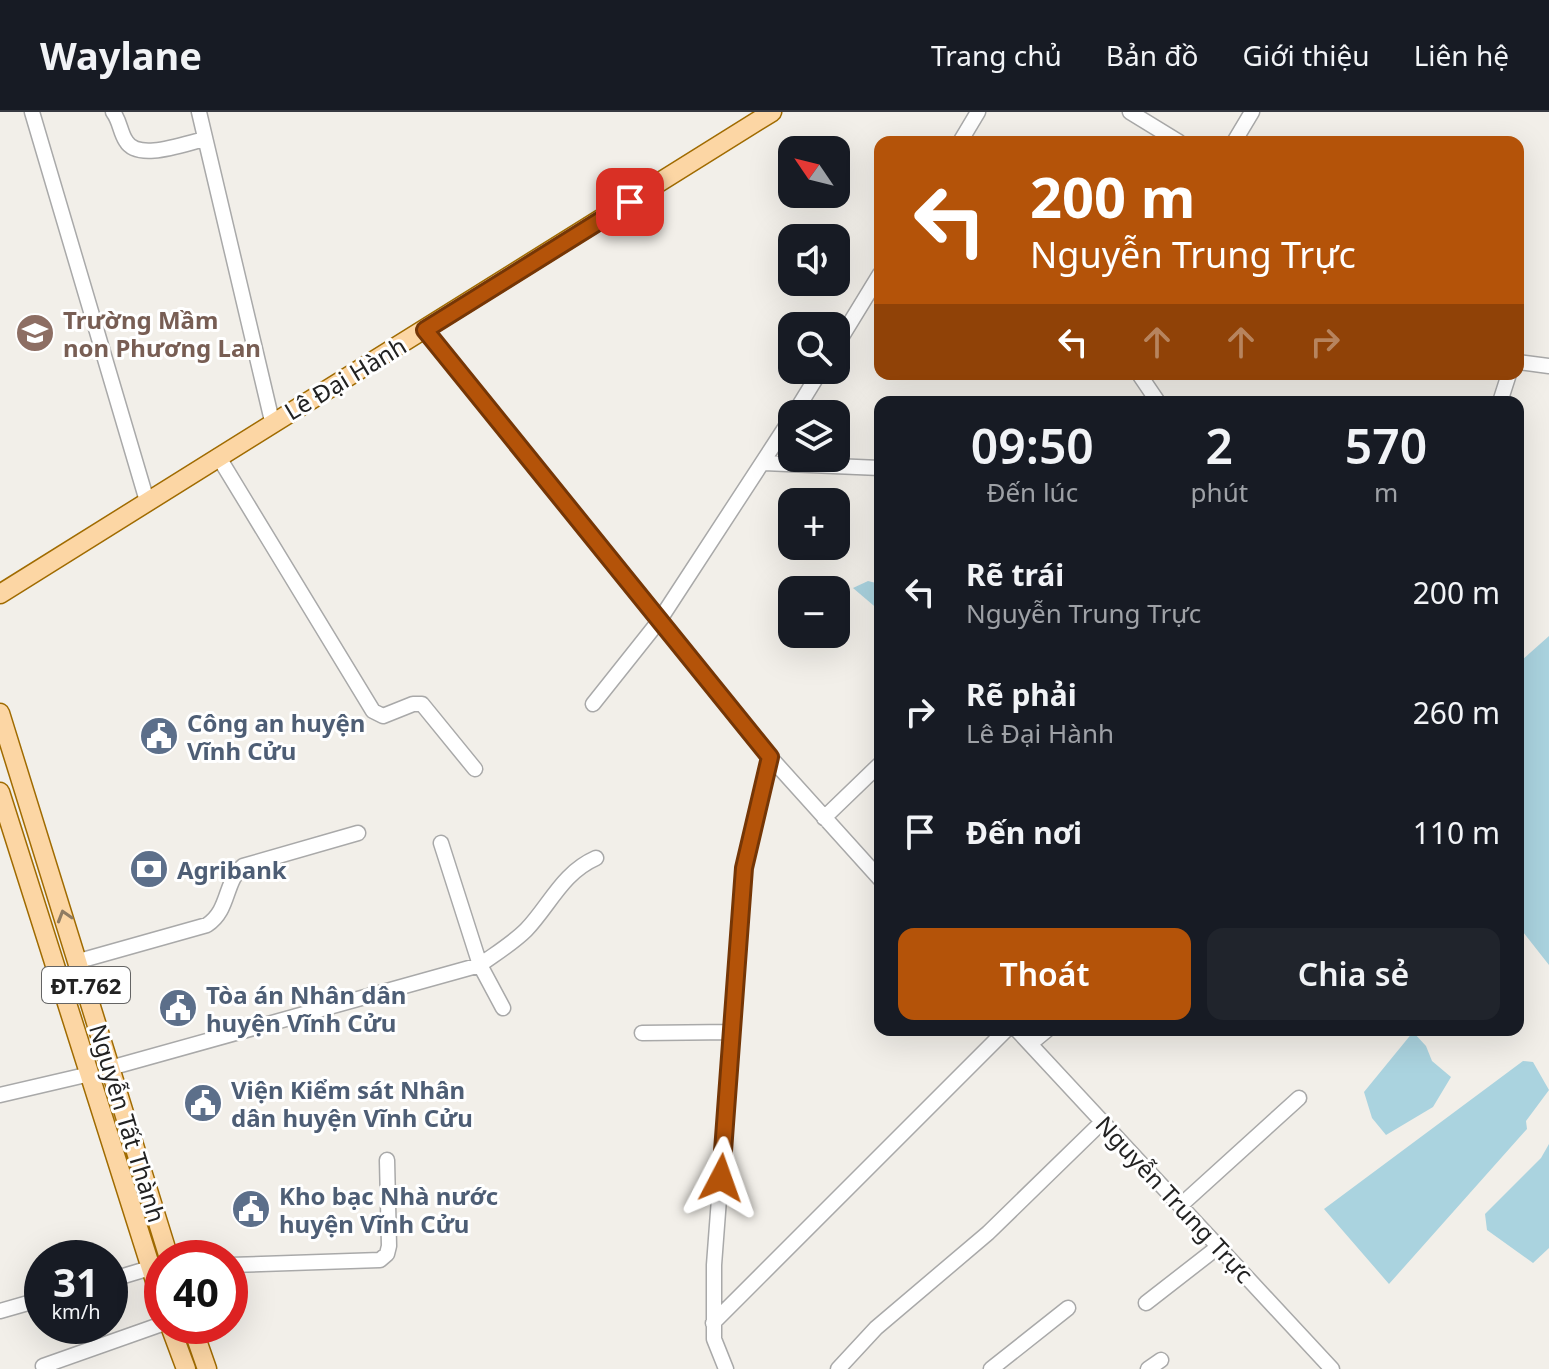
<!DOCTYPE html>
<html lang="vi">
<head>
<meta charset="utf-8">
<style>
  body { margin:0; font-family:"Noto Sans",sans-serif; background:#20242c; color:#f1f3f6; height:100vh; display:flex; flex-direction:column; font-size:30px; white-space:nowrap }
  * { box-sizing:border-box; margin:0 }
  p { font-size:26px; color:#9ea1a6 }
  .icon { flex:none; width:44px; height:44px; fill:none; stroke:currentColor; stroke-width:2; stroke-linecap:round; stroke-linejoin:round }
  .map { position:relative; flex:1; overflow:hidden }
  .panel { position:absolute; left:874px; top:284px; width:650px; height:640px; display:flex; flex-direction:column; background:#171b24; border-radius:16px; box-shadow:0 8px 32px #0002 }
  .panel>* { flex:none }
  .banner { position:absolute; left:874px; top:24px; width:650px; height:244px; border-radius:16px; box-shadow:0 8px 32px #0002; background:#b45309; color:#fff; overflow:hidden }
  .needle { width:52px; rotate:305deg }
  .fabs { position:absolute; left:778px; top:24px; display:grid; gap:16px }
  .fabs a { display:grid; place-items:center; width:72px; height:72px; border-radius:16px; background:#171b24; box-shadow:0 8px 32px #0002; font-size:40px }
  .speed { position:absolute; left:24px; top:1128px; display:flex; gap:16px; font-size:40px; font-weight:700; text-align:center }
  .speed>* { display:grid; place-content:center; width:104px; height:104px; border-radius:50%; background:#171b24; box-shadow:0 8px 32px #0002; line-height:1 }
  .speed small { font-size:20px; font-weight:400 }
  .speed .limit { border:12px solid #d22; background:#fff; color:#111 }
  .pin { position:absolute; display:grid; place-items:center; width:68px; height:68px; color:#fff; margin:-34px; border-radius:16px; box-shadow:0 4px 12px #0006 }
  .me { position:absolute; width:88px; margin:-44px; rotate:4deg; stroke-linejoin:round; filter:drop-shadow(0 0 6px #0008) }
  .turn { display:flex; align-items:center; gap:28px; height:168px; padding:0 24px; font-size:36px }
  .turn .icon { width:104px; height:104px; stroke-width:2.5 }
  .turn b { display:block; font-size:56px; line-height:68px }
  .lanes { display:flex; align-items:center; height:76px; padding:0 24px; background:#0003; justify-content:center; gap:40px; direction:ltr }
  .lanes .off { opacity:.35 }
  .eta { display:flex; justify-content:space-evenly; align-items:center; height:136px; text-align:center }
  .eta b { font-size:48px; font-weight:600; line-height:56px }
  .action { display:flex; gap:16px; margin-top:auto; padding:16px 24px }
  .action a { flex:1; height:92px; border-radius:16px; background:#b45309; color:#fff; font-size:32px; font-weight:600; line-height:92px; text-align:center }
  .action a+a { background:#20242c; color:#f1f3f6 }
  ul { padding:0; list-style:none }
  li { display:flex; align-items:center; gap:24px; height:120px; padding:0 24px }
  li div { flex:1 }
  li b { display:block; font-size:30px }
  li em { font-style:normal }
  header { display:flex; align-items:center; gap:48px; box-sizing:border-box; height:112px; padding:0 40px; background:#171b24; border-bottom:2px solid #363941 }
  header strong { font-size:38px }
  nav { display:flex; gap:44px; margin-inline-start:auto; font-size:28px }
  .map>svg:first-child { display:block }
</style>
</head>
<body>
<header>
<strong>Waylane</strong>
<nav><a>Trang chủ</a><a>Bản đồ</a><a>Giới thiệu</a><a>Liên hệ</a></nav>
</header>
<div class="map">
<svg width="1549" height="1257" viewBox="0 0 1549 1257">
  <rect width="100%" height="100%" fill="#f2efe9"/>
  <path fill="#aad3df" d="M868 469 880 472V499L853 476Z
    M1549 524V853L1519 815 1518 808V578L1522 548Z
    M1413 920 1426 934 1432 949 1451 965 1433 995 1386 1023 1372 1006 1364 980Z
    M1523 949 1533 950 1549 978 1526 1009 1527 1017 1389 1172 1324 1097Z
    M1549 1032V1136L1533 1151 1487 1118 1485 1102 1541 1046Z"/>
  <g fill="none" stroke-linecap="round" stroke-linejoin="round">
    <defs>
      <path id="minor" d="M32 0 147 389
        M113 0C120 9 120 20 126 29 138 50 186 31 205 27
        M199 0 272 309
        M1130 0 1179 30
        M960 30 978 0
        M1234 30 1252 0
        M425 218 770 645 880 767
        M836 234 880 162
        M1518 250 1549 254
        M1139 262 1158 290
        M1500 290 1509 262
        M794 302 821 258
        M218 344 373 599 383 604 413 592H422L475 657
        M764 351 880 356
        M593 592 659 509 792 305
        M824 706 880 652
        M441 731 480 853 503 896
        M79 849 207 813C230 798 224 770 243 754L358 721
        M1017 918 1332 1257
        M642 921 732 920
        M1030 932 1047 918
        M110 956 480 853C495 842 513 831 526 818 550 793 562 761 596 746
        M0 983 90 962
        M1181 1093 1299 986
        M230 1153 380 1148 387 1142 389 1134 387 1048
        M110 1168 150 1156
        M1146 1191 1218 1135
        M0 1199 42 1187
        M713 1211 1006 918
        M43 1254 162 1212
        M726 1257 714 1227V1153L744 756 770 645
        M838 1257 876 1216 988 1121 1103 1009
        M991 1257 1068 1196
        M1148 1257 1161 1248"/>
      <path id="major" d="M0 482 772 0
        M0 601 169 1146
        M0 680 162 1191
        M170 1214 186 1257
        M192 1214 207 1257"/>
    </defs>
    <use href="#minor" stroke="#a9a9a9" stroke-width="17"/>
    <use href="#major" stroke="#a06b00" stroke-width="21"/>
    <use href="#minor" stroke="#fff" stroke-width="14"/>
    <use href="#major" stroke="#fcd6a4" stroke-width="18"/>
  </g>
  <defs><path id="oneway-chevron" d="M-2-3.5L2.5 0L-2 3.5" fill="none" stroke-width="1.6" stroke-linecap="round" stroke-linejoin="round" transform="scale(2)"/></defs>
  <use stroke="#8f7c63" href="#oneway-chevron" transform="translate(64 804) rotate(-107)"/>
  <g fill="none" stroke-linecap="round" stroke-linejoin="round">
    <defs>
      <path id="route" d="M630 90 425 218 770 645 744 756 721 1066"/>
    </defs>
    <use href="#route" stroke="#753606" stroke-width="20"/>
    <use href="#route" stroke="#b45309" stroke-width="14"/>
  </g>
  <defs>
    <symbol id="school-disc" viewBox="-11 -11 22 22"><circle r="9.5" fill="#8d6e63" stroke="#fff"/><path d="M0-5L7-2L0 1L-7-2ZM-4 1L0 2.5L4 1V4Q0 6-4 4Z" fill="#fff"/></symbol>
    <symbol id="civic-disc" viewBox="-11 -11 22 22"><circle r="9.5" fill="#5c6f8a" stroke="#fff"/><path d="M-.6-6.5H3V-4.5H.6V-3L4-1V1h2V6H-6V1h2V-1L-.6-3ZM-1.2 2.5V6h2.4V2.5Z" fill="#fff"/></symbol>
    <symbol id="bank-disc" viewBox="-11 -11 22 22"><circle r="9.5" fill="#5c6f8a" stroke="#fff"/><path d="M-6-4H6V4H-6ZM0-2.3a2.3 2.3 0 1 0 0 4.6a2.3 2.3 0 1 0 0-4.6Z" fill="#fff"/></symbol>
  </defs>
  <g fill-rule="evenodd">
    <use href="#school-disc" x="13" y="199" width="44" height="44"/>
    <use href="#civic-disc" x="137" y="602" width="44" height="44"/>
    <use href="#bank-disc" x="127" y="735" width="44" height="44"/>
    <use href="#civic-disc" x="156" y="874" width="44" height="44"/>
    <use href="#civic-disc" x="181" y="969" width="44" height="44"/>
    <use href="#civic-disc" x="229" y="1075" width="44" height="44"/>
  </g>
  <g text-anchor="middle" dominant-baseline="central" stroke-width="6" stroke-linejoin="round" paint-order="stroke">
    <rect fill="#fff" stroke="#646464" stroke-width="2" x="42" y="855" width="88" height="36" rx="6"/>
    <g font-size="22" font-weight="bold" fill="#222">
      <text x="86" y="873">ĐT.762</text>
    </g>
    <g font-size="24" font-weight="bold" fill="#785e54" stroke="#fff" text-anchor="start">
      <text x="63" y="207">Trường Mầm<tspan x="63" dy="28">non Phương Lan</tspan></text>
    </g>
    <g font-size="24" fill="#222" stroke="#fff">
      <text transform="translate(345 266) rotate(-31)">Lê Đại Hành</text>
      <text transform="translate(128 1011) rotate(73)">Nguyễn Tất Thành</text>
      <text transform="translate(1175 1087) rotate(47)">Nguyễn Trung Trực</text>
    </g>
    <g font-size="24" font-weight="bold" fill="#4e5e75" stroke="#fff" text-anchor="start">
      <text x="187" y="610">Công an huyện<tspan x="187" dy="28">Vĩnh Cửu</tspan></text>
      <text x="177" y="757">Agribank</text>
      <text x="206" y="882">Tòa án Nhân dân<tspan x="206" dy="28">huyện Vĩnh Cửu</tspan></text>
      <text x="231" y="977">Viện Kiểm sát Nhân<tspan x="231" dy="28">dân huyện Vĩnh Cửu</tspan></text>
      <text x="279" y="1083">Kho bạc Nhà nước<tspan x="279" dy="28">huyện Vĩnh Cửu</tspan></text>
    </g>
  </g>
</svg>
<div class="fabs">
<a><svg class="needle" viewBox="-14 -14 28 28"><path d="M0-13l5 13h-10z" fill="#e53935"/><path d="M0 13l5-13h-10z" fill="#9ea1a6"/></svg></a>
<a><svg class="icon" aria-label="sound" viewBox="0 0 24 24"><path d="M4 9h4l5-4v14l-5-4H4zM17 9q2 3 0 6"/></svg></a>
<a><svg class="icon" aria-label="search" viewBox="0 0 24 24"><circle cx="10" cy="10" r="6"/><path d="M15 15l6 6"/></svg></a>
<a><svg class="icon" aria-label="layers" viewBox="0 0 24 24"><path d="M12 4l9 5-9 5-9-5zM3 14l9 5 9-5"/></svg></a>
<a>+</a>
<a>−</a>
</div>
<div class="speed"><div>31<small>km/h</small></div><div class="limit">40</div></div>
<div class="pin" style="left:630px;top:90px;background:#d93025"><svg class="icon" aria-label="arrive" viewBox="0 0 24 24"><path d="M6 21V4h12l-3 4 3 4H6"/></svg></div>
<svg class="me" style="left:721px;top:1066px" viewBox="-20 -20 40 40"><path d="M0-17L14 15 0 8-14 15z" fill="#b45309" stroke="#fff" stroke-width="4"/></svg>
<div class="banner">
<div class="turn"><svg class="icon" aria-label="left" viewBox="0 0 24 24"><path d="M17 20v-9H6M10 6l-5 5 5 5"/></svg><div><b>200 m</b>Nguyễn Trung Trực</div></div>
<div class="lanes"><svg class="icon" aria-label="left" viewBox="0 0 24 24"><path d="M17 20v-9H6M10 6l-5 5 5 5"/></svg><svg class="icon off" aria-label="ahead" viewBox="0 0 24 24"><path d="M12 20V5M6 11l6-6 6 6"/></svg><svg class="icon off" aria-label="ahead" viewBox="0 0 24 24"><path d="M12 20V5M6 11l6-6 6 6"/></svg><svg class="icon off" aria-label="right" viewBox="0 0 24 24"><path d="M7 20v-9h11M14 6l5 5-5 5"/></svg></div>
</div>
<section class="panel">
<div class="eta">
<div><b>09:50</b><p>Đến lúc</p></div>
<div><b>2</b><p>phút</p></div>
<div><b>570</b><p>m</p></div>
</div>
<ul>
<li><svg class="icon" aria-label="left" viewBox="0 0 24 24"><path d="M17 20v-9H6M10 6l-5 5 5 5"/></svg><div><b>Rẽ trái</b><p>Nguyễn Trung Trực</p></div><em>200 m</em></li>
<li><svg class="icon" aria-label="right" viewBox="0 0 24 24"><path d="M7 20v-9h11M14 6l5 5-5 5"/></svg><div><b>Rẽ phải</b><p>Lê Đại Hành</p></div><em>260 m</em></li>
<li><svg class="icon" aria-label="arrive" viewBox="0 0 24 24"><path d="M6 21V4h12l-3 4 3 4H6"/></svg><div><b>Đến nơi</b></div><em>110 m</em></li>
</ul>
<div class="action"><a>Thoát</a><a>Chia sẻ</a></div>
</section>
</div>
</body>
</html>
